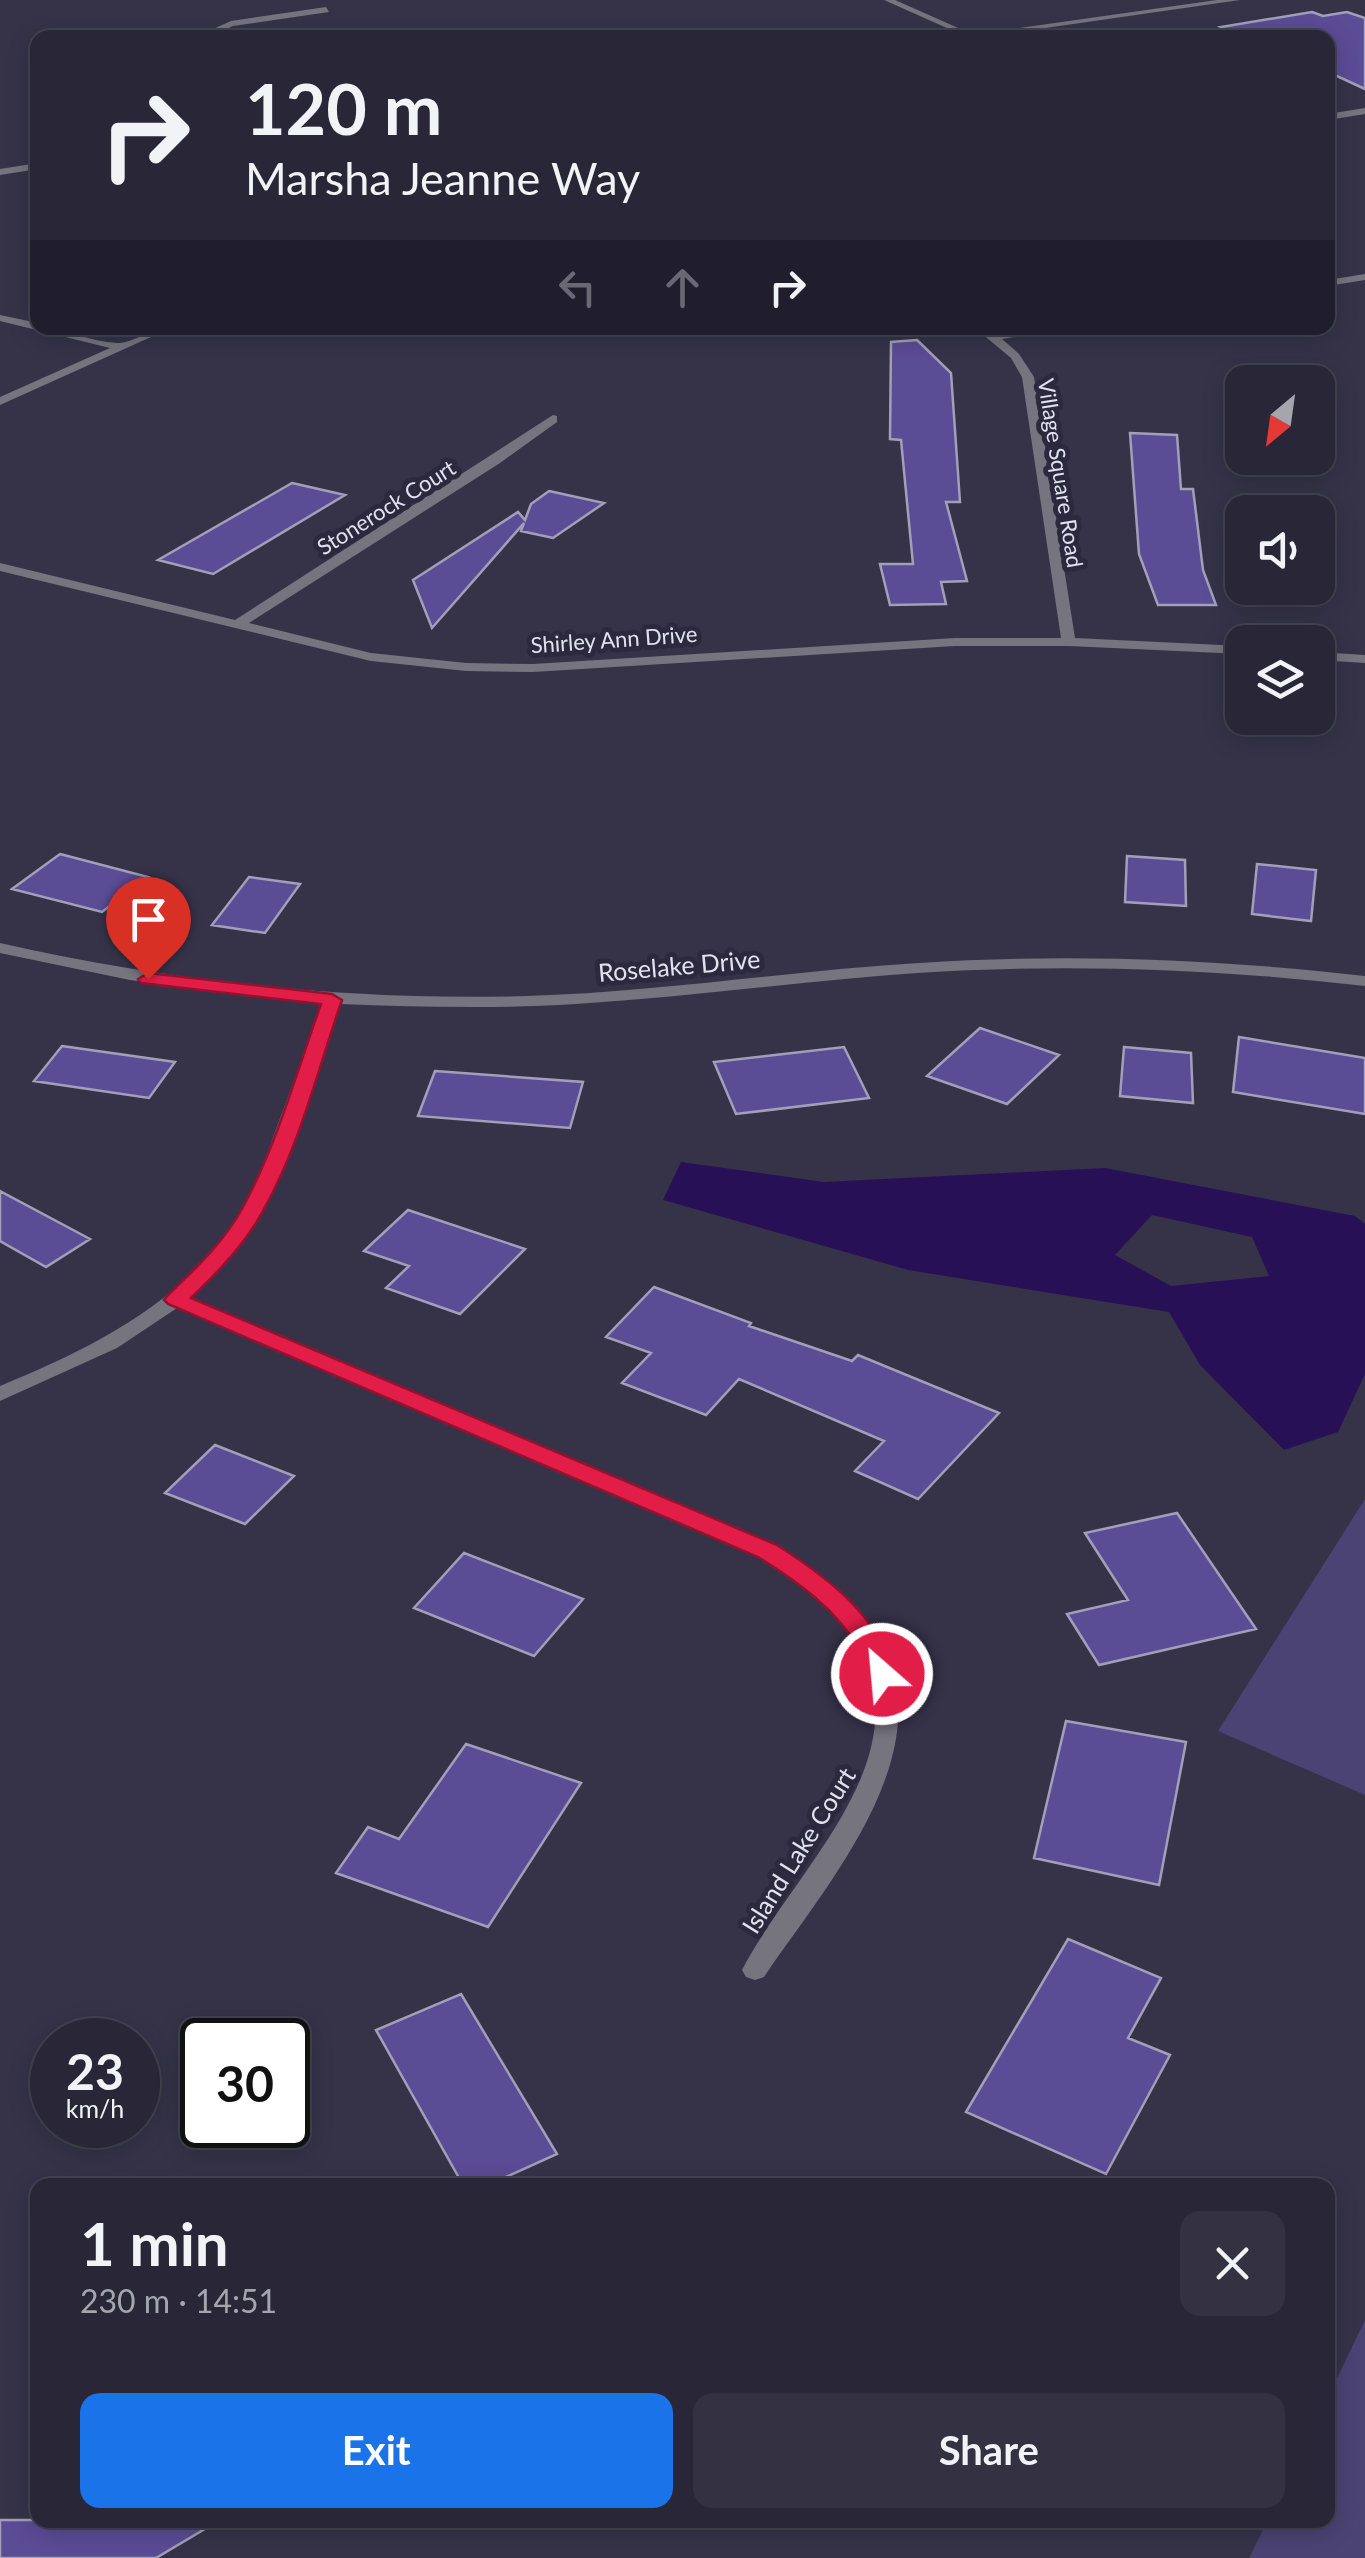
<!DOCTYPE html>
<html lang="en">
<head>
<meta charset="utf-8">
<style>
  body { margin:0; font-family:Lato,sans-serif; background:#343242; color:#f1f3f6; height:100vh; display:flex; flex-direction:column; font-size:38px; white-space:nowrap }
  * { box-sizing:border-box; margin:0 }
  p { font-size:32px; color:#a5a5ad }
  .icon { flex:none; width:55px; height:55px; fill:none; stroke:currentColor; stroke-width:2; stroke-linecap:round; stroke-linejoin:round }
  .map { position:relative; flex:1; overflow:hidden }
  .side { position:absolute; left:30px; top:2178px; width:1305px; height:350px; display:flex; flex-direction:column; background:#282637; border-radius:20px; box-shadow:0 5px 25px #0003,0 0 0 2px #444352 }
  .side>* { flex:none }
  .guide { position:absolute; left:30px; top:30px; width:1305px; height:305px; border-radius:20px; box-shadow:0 5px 25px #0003,0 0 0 2px #444352; background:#282637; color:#f1f3f6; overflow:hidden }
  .needle { width:65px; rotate:209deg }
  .buttons { position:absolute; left:1225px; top:365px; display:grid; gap:20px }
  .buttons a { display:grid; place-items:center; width:110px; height:110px; border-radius:20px; background:#282637; box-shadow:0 5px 25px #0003,0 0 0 2px #444352; font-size:50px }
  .speed { position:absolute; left:30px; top:2018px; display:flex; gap:20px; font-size:50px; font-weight:700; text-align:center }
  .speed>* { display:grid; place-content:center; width:130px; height:130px; border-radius:50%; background:#282637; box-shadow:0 5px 25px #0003,0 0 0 2px #444352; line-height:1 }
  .speed small { font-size:25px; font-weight:400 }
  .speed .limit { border:5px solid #111; border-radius:15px; background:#fff; color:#111 }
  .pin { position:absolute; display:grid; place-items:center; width:85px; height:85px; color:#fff; margin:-102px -42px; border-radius:50% 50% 50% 0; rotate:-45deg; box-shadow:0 0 10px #0007 }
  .pin .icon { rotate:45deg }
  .me { position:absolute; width:110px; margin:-55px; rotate:333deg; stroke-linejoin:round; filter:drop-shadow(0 0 8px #0008) }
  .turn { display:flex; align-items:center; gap:35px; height:210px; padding:0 50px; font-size:45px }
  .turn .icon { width:130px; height:130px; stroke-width:2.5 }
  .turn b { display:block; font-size:70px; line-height:85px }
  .lanes { display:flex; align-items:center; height:95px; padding:0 50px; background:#0003; justify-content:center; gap:50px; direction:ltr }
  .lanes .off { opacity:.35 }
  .round { display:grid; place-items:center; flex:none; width:105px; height:105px; border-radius:20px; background:#343242 }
  .overview { display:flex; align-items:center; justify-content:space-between; height:170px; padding:0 50px }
  h1 { font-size:60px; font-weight:700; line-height:75px }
  .button { display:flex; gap:20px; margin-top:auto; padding:20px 50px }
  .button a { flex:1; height:115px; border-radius:20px; background:#1a73e8; color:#fff; font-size:40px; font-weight:700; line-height:115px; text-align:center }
  .button a+a { background:#343242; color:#f1f3f6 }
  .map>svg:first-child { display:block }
</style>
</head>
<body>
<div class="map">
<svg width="1365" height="2558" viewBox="0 0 1365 2558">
  <rect width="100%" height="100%" fill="#363349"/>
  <path fill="#4b4373" d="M1365 1499V1795L1218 1731Z
    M1365 2320V2558H1249L1268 2520H1328V2397Z"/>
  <path fill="#281057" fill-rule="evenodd" d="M681 1162 824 1182 1105 1168 1355 1216 1365 1224V1374L1338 1432 1284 1450 1200 1365 1169 1312 908 1270 663 1200ZM1152 1215 1252 1237 1269 1276 1171 1286 1115 1255Z"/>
  <path fill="#5b4c96" stroke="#a29fb9" stroke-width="2.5" d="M1312 12 1323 16 1347 12 1365 18V89L1328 72V38H1246L1221 27Z
    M917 340 951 373 960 502H946L967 581 941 582 946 604 890 605 880 564H913L901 440 890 439 891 342Z
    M1130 433 1177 435 1181 489H1193L1203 570 1216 605H1158L1139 554Z
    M292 483 345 495 213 574 158 560Z
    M549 491 604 503 553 538 521 531 524 523 432 628 413 580 518 512 525 520 531 504Z
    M60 854 148 877 102 912 12 889Z
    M1127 856 1185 860 1186 906 1125 902Z
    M1257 864 1316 870 1311 921 1252 914Z
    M249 877 300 884 265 933 212 925Z
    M980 1028 1059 1055 1007 1104 927 1076Z
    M1239 1037 1365 1058V1114L1233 1092Z
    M62 1046 175 1062 149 1098 34 1081Z
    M844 1047 869 1098 736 1114 714 1062Z
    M1124 1047 1191 1053 1193 1103 1120 1096Z
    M435 1071 583 1082 570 1128 418 1116Z
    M0 1191 90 1239 46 1267 0 1241Z
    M408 1210 525 1249 460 1314 386 1288 409 1266 364 1251Z
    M654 1287 751 1323 749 1326 852 1361 858 1355 999 1413 918 1499 855 1471 884 1441 739 1379 706 1415 622 1383 651 1353 606 1337Z
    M215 1445 294 1476 245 1524 165 1493Z
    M1177 1513 1256 1629 1099 1665 1067 1614 1128 1600 1085 1533Z
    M464 1553 583 1599 534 1656 414 1608Z
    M1066 1721 1186 1742 1159 1885 1034 1858Z
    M466 1744 581 1783 488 1927 336 1873 368 1827 399 1839Z
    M1068 1939 1161 1978 1128 2038 1170 2055 1106 2174 966 2112Z
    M461 1994 557 2154 488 2185H463L376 2030Z
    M0 2520H220L156 2558H0Z"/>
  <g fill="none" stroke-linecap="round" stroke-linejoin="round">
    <path fill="#75747f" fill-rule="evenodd" d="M884 0H895L974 35 967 37Z
      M326 7 329 12 233 26 206 38H193L231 21Z
      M1365 108V114L1328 120V114Z
      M1365 274V280L1328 286V280Z
      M0 315 38 323V328C65 328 90 342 117 343 135 343 151 327 171 328L0 405V397L110 348 0 321Z
      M975 328H987L995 334 1041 328H1069L1002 339 1019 354 1034 377 1075 638 1242 646V654L1069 646H955L533 672 466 671 371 661 0 571V563L235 620 553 415 557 416V422L500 463 249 623 371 653 466 663 533 664 955 638H1061L1022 377 1011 358Z
      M1318 652 1365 655V663L1318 660Z
      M0 943C173 982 348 1001 526 996 658 992 788 971 919 963 1068 953 1217 959 1365 976V986C1216 969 1067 963 917 973 803 981 690 997 576 1004 498 1009 419 1007 340 1004L269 1198 239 1245 189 1298 776 1546C815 1576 861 1605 884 1651 939 1759 821 1892 764 1977L755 1980 746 1977 742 1970C800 1858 953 1734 827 1608 807 1589 782 1573 760 1556L177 1308 117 1348 0 1401V1386C95 1347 195 1297 247 1203 259 1180 266 1156 275 1132 291 1089 307 1046 323 1003L130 980 0 953Z"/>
    <path fill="#75747f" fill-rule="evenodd" d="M1217 0H1240L977 38H950Z
      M38 163V169L0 175V169Z"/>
  </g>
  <path fill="#e11d48" stroke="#92132f" stroke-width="2.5" d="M148 973 332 994 342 1000C318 1069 300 1145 264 1209 246 1243 219 1271 191 1298L777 1545C827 1577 877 1614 895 1674L891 1681H872C867 1671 866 1660 860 1650 836 1609 798 1582 758 1557L168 1304 164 1300 168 1295C196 1268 225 1241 243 1207 277 1144 297 1071 321 1004L141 983 138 979Z"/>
  <g text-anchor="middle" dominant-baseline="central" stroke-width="10" stroke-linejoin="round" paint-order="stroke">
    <g font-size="22" fill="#e2e1ef" stroke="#2c293e">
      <text transform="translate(1061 473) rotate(81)">Village Square Road</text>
      <text transform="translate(386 507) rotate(-32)">Stonerock Court</text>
      <text transform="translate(614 639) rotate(-4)">Shirley Ann Drive</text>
    </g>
    <g font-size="25" fill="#e2e1ef" stroke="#2c293e">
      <text transform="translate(679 965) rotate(-5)">Roselake Drive</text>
      <text transform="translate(798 1850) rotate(-58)">Island Lake Court</text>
    </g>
  </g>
</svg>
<div class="buttons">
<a><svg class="needle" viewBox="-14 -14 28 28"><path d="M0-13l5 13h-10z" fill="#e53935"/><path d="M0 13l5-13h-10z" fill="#a5a5ad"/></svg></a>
<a><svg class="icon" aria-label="sound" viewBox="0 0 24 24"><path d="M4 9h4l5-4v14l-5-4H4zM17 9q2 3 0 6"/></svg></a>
<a><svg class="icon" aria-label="layers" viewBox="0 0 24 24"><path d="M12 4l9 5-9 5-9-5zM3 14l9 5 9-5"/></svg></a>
</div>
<div class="speed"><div>23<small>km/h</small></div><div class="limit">30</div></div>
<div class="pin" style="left:148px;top:979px;background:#d93025"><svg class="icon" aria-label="arrive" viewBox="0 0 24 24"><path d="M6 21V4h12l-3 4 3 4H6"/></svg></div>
<svg class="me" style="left:882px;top:1674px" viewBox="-20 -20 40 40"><circle r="17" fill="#e11d48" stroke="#fff" stroke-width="3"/><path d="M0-11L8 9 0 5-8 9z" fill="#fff"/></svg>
<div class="guide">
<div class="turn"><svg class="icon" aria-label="right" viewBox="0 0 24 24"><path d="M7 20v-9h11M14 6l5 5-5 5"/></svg><div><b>120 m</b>Marsha Jeanne Way</div></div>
<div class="lanes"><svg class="icon off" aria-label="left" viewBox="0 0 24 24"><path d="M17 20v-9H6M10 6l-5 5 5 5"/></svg><svg class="icon off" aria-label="ahead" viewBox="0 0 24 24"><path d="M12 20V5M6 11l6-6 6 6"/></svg><svg class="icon" aria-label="right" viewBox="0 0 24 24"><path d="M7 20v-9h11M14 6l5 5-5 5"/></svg></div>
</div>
<section class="side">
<div class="overview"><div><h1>1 min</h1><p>230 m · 14:51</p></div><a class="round"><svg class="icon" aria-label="close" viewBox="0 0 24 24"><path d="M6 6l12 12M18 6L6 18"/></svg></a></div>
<div class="button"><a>Exit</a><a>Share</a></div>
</section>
</div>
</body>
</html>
